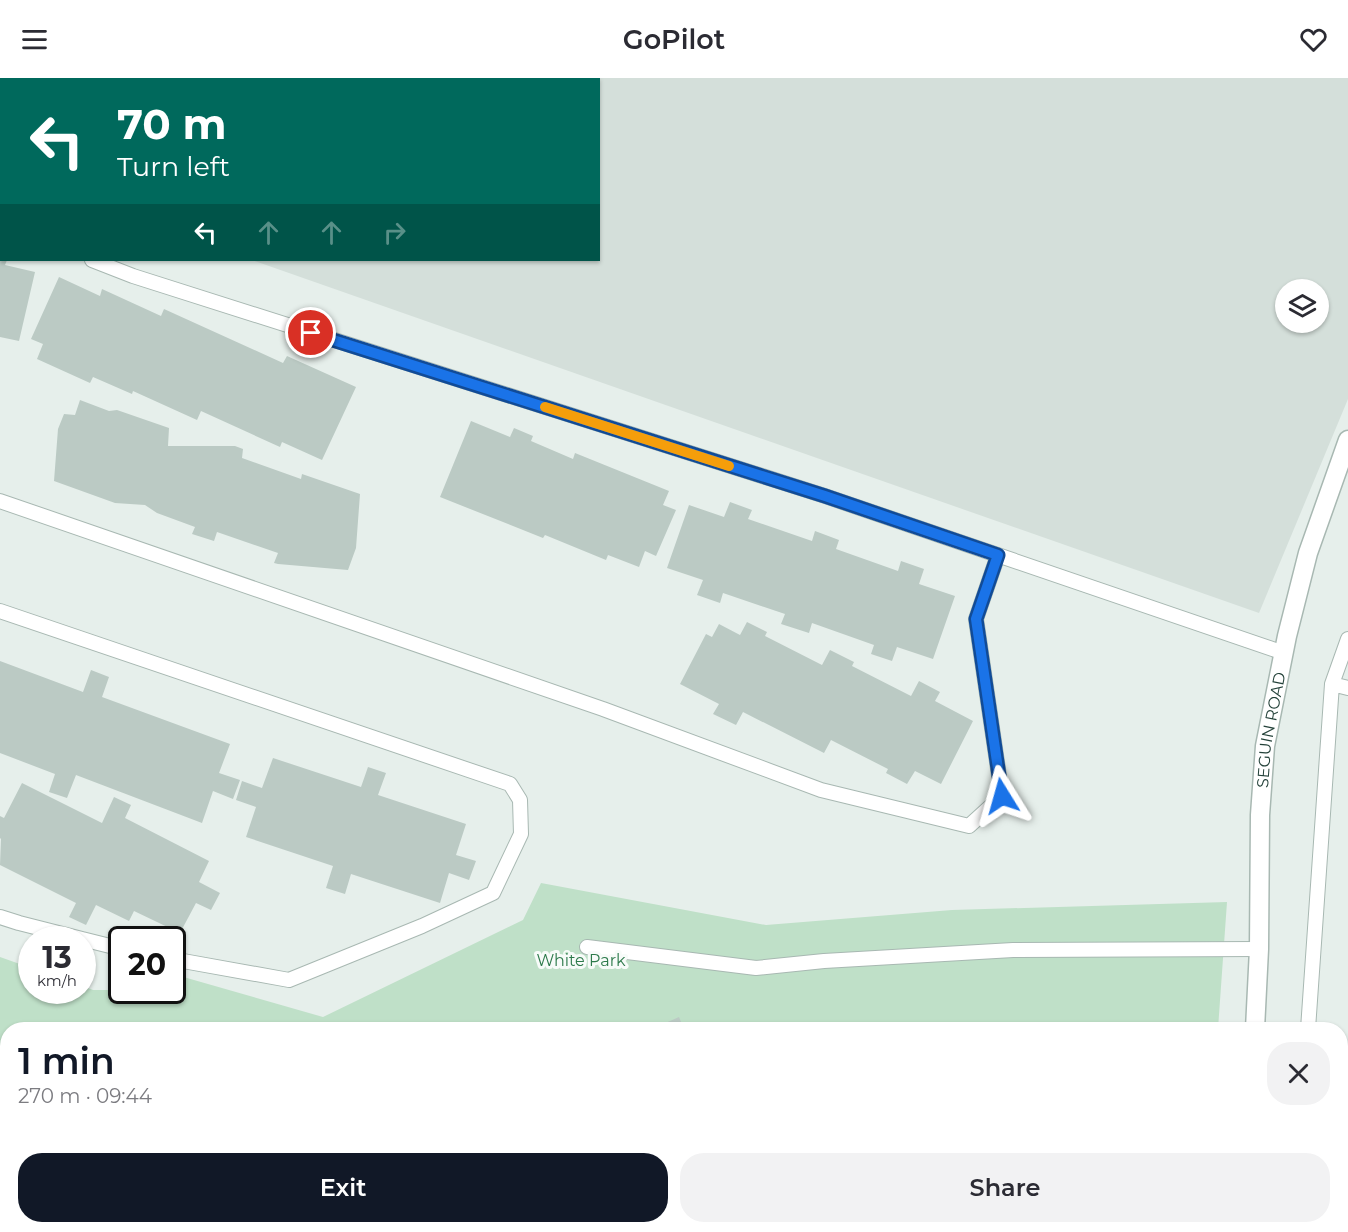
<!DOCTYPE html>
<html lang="en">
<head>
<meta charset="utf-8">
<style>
  body { margin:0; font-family:Montserrat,sans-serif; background:#f2f2f3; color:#2b2b33; height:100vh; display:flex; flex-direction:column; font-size:22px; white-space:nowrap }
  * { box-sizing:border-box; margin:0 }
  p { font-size:20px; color:#7c7c81 }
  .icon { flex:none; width:33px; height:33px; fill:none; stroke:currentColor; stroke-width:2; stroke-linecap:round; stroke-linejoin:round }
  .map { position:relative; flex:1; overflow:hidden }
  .panel { position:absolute; left:0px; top:944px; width:1348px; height:212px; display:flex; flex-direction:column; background:#fff; border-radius:24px 24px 0 0; box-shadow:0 2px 4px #0004 }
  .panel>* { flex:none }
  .top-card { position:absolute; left:0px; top:0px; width:600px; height:183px; box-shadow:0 2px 4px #0004; background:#00695c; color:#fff; overflow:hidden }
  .controls { position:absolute; left:1275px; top:201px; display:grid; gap:12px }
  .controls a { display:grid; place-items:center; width:54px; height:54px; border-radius:50%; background:#fff; box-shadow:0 2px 4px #0004; font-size:30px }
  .speed { position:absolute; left:18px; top:848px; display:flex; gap:12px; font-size:30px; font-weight:700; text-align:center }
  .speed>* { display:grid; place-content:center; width:78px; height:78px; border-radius:50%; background:#fff; box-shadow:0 2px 4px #0004; line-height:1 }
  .speed small { font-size:15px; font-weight:400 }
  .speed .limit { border:3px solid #111; border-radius:9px; background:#fff; color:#111 }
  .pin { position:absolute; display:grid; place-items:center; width:51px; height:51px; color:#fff; margin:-26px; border:3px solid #fff; border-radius:50%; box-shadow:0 2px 6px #0007 }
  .me { position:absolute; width:66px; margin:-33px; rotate:352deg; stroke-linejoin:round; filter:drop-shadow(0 0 4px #0008) }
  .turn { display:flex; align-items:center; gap:21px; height:126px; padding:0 18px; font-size:27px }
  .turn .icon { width:78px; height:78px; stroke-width:2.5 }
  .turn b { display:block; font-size:42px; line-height:51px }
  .lanes { display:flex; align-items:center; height:57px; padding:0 18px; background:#0003; justify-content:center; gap:30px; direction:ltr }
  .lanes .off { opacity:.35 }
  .round { display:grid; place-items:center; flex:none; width:63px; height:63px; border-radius:24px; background:#f2f2f3 }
  .headline { display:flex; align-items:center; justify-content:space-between; height:102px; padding:0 18px }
  h1 { font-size:36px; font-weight:600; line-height:45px; color:#111827 }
  .action { display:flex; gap:12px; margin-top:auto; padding:12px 18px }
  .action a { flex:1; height:69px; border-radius:24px; background:#111827; color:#fff; font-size:24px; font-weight:600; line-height:69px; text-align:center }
  .action a+a { background:#f2f2f3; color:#2b2b33 }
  header { display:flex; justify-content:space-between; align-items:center; height:78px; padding:0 18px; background:#fff; font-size:27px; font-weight:600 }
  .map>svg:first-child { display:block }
</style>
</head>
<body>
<header><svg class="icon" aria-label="menu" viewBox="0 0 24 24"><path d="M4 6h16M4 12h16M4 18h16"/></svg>GoPilot<svg class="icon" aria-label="heart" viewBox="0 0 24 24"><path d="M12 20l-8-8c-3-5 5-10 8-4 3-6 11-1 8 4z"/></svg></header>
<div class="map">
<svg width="1348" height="1154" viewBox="0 0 1348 1154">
  <rect width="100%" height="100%" fill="#e6efeb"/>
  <path fill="#d4dfda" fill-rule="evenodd" d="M0 0H1348V321L1259 535 252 182H598V2H2L1 93H0ZM1286 212H1318V244H1286Z"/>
  <path fill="#bfe0c8" d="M541 805 766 847 952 832 1227 824 1218 951H8V1148H1203L1202 1154H0V879L31 890 32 912H82L83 908 93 912H172L173 896 323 939 523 842Z"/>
  <path fill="#bbcac4" d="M0 182H7L5 187 35 194 19 263 0 259Z
    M59 199 100 218 102 211 161 238 164 231 283 285 287 278 356 309 322 382 282 364 280 369 201 333 197 342 133 313 132 316 93 299 90 305 37 281 43 266 31 261Z
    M80 322 109 333 117 332 169 350 168 368H235L243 371 242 380 301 401 302 396 360 416 356 470 348 492 278 486 274 485 278 475 217 454 214 463 192 456 195 449 157 435 145 427 115 425 54 403 58 351 64 336 75 337Z
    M471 343 510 359 514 350 533 358 531 363 573 381 575 375 669 413 663 427 676 432 656 478 645 473 639 489 608 477 606 482 545 457 543 460 440 419Z
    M730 424 752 432 748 441 812 463 815 453 839 462 836 471 898 493 901 483 924 491 919 506 955 518 933 581 897 569 892 583 871 576 874 567 812 545 809 555 781 546 785 536 723 515 720 525 697 517 703 502 667 490 689 427 724 439Z
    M747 544 767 554 765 558 822 587 830 572 854 584 852 588 911 618 919 603 940 614 935 623 973 643 941 706 915 693 907 706 886 695 888 691 831 662 824 675 743 634 736 647 713 636 719 626 680 606 706 556 712 559 719 546 740 557Z
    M0 583 83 614 91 592 109 599 102 619 230 666 219 695 240 702 233 721 213 713 202 745 76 697 67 720 49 714 55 696 0 675Z
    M273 680 361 709 368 689 386 695 378 717 466 746 456 777 476 783 469 802 449 795 440 825 351 796 345 816 326 810 333 788 246 759 256 729 236 722 242 703 262 710Z
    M22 705 102 745 114 719 131 727 125 740 209 783 199 804 220 815 211 832 196 825 180 855 134 833 129 843 96 827 86 847 69 839 76 825 0 787 1 761 0 760V738L4 740Z
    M679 939 684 951H652Z"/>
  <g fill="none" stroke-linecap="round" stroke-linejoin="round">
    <defs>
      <path id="lane" d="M96 0 100 2
        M507 2V0
        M0 144 2 145
        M92 182 133 198 825 418 1284 575
        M0 423 603 631 821 712 969 748 1002 718 976 541 998 477
        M0 533 510 706 520 722 521 756 493 815 422 848 289 902 172 881
        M1332 606 1348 610
        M0 839 19 845 82 861
        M82 861 122 871
        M587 869 756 890 824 883 1013 872 1259 871
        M1308 951 1332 606 1348 561
        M1341 1009 1348 1014"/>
      <g id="street">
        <path id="s1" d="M1255 951 1259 871 1260 737 1265 668 1287 558 1308 475 1348 362"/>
        <path d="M1243 1154 1244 1148"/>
      </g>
    </defs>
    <use href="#lane" stroke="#a8b8b2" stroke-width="16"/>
    <use href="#street" stroke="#a8b8b2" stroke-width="21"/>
    <path stroke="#86b3a5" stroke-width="4" stroke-dasharray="3 4.5" stroke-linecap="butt" d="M471 1148 477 1154"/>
    <use href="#lane" stroke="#fff" stroke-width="14"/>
    <use href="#street" stroke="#fff" stroke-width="18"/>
  </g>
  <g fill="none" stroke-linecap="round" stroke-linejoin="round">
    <defs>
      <path id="route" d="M311 255 825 418 998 477 976 541 1002 718"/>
    </defs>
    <use href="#route" stroke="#114b97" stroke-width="15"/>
    <use href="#route" stroke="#1a73e8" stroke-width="10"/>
    <path stroke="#f59e0b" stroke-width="10" d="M545 329 729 388"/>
  </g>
  <g text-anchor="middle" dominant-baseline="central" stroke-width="6" stroke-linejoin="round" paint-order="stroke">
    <g font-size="16" fill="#24423a" stroke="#f7fbf9">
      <text stroke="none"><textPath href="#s1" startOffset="300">SEGUIN ROAD</textPath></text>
    </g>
    <g font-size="16" fill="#2d7a4b" stroke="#f7fbf9">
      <text x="581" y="882">White Park</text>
    </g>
  </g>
</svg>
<div class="controls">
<a><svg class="icon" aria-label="layers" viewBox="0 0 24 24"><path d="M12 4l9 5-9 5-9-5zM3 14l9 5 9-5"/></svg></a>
</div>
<div class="speed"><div>13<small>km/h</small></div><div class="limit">20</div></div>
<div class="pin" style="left:311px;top:255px;background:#d93025"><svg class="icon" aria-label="arrive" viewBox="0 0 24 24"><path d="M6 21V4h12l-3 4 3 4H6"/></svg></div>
<svg class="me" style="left:1002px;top:718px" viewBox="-20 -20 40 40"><path d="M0-17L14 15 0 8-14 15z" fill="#1a73e8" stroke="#fff" stroke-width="4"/></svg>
<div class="top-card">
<div class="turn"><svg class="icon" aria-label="left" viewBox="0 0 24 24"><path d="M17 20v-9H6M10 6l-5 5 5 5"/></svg><div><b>70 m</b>Turn left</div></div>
<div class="lanes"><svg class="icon" aria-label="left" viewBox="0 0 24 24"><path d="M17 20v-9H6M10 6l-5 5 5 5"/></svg><svg class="icon off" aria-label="ahead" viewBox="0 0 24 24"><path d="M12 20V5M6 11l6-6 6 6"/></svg><svg class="icon off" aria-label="ahead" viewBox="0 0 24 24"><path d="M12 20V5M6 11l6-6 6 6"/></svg><svg class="icon off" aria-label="right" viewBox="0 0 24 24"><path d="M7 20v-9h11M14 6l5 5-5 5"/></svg></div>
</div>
<section class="panel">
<div class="headline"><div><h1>1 min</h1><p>270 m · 09:44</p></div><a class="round"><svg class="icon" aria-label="close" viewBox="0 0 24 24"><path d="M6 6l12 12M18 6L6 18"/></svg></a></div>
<div class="action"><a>Exit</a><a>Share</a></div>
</section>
</div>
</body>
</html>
